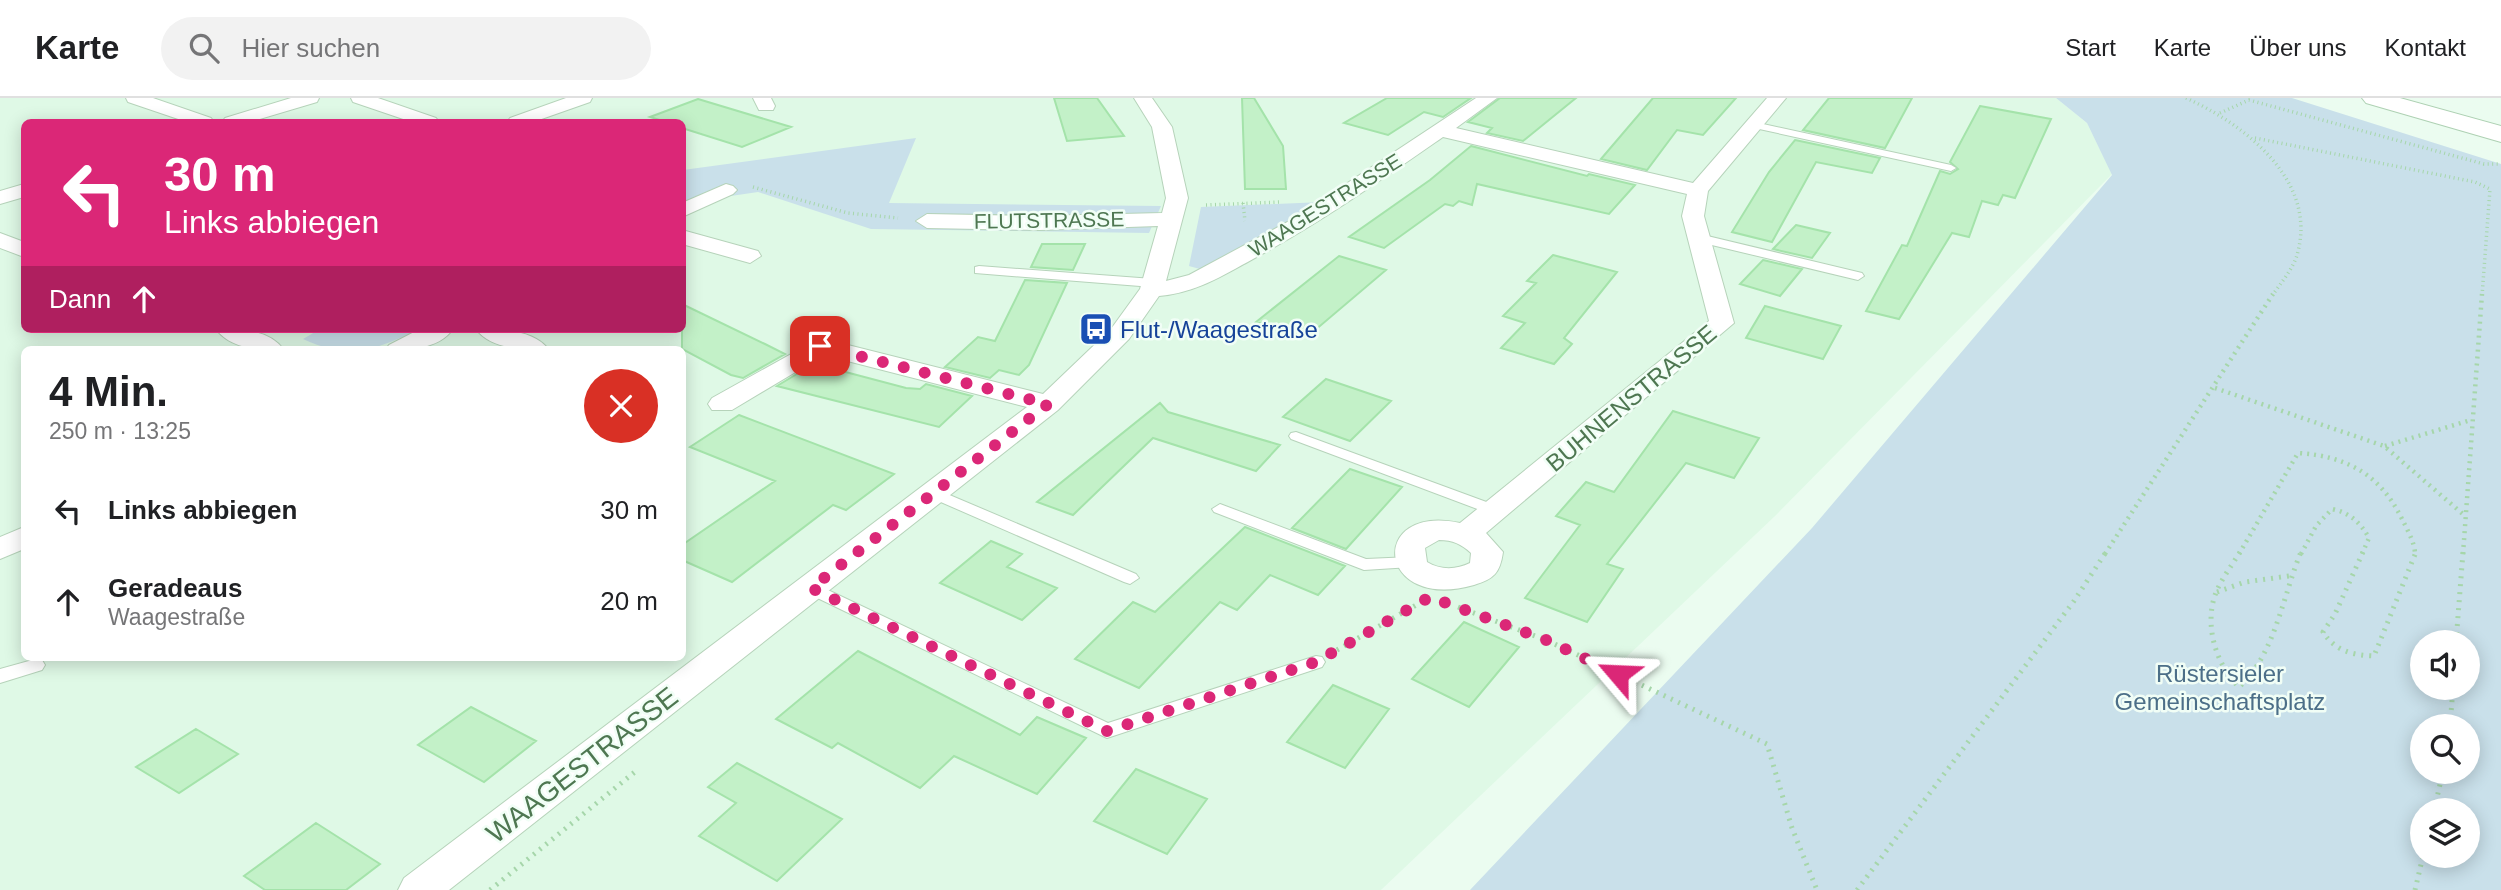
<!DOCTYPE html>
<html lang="de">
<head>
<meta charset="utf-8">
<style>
  body { margin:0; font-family:Helvetica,sans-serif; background:#f2f2f2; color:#202124; height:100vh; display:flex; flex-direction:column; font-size:26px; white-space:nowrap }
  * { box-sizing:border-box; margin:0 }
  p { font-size:23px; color:#757577 }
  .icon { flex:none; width:38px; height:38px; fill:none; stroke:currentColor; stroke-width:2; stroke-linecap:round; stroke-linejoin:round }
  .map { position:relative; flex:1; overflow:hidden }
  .drawer { position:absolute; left:21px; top:248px; width:665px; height:315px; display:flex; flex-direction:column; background:#fff; border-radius:10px; box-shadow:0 4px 18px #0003 }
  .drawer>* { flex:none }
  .banner { position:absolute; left:21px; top:21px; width:665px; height:214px; border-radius:10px; box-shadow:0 4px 18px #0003; background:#db2777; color:#fff; overflow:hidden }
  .tools { position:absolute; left:2410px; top:532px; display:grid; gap:14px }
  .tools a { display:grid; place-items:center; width:70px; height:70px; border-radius:50%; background:#fff; box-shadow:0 4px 18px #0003; font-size:35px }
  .pin { position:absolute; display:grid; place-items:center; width:60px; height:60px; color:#fff; margin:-30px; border-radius:14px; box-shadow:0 4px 10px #0006 }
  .me { position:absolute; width:77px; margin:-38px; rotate:296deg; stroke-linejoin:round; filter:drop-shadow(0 0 5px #0008) }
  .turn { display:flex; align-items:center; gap:24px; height:147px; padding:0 28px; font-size:32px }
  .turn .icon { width:91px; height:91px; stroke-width:2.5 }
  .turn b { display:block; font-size:49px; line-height:60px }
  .then { display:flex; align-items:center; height:66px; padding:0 28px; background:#0003; gap:14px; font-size:26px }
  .round { display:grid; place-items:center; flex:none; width:74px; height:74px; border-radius:37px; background:#f2f2f2 }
  .head { display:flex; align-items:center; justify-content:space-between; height:119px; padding:0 28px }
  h1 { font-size:42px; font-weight:700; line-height:52px }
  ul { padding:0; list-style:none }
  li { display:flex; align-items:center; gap:21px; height:91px; padding:0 28px }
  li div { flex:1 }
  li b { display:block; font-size:26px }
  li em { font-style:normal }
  header { display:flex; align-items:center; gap:42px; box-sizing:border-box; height:98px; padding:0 35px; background:#fff; border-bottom:2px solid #e0e0e0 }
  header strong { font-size:33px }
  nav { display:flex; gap:38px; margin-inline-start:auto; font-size:24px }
  .search { width:490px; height:63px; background:#f2f2f2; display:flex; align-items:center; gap:18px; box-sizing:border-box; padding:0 24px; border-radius:38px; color:#757577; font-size:26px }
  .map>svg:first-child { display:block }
</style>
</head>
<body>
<header>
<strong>Karte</strong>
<div class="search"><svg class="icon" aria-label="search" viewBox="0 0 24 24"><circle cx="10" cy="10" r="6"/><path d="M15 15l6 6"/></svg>Hier suchen</div>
<nav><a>Start</a><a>Karte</a><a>Über uns</a><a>Kontakt</a></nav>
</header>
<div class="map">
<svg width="2501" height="792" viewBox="0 0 2501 792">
  <rect width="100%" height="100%" fill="#ebfcf0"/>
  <path fill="#dff9e6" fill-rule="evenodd" d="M0 0H2056L2087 25 2112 76 1775 418 1381 792H0ZM24 24H682V231H24ZM24 252H682V560H24Z"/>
  <path fill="#c9e0ea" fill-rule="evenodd" d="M2056 0H2292L2501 66V792H1470L1812 430 2112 77 2087 25ZM2422 544H2468V590H2422ZM2468 628V674H2422V628ZM2468 712V758H2422V712Z
    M916 40 889 105 1161 108 1149 135 871 131 758 94 683 105V72Z
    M1323 104 1207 173 1189 168 1201 109Z
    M320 231H419C375 252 351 263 303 241Z"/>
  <path fill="#c3f1c8" stroke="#a4e3aa" stroke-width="2" d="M1054 0H1097L1124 38 1067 43Z
    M1242 0H1254L1283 48 1286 91H1245Z
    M1387 0H1471L1443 19 1424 14 1388 37 1344 25Z
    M1500 0H1576L1523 43 1487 35 1492 30 1468 24Z
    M1653 0H1736L1703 37 1677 32 1647 72 1601 61Z
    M1829 0H1912L1885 50 1803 32Z
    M698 1 791 29 742 49 682 30V24H666L650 19Z
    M1980 8 2051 21 2015 100 2003 97 1998 107 1982 103 1969 139 1952 135 1899 221 1866 213 1902 147 1907 148 1940 73 1950 76 1958 71 1950 64Z
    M1795 42 1880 60 1872 75 1816 64 1772 144 1732 134 1769 74Z
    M1471 48 1587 78 1589 76 1635 87 1609 116 1477 86 1472 107 1459 103 1453 108 1445 106 1384 150 1349 139 1430 82Z
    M1796 127 1830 135 1812 160 1773 151Z
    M1042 146H1085L1073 172 1031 169Z
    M1553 157 1617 174 1564 240 1572 246 1554 266 1501 250 1525 225 1503 218 1536 185 1527 183Z
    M1339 158 1386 172 1307 239 1256 224Z
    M1763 162 1802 171 1780 198 1740 186Z
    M1025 182 1067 185 1029 267 1019 277 999 272 990 280 945 269 978 239 995 243Z
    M682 206 765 246 785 256 743 280 731 277 682 251Z
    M1765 208 1841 228 1823 261 1746 240Z
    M819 267 906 290 920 291 926 286 972 298 939 329 777 288 810 268 815 270Z
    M1326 281 1391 303 1350 343 1283 319Z
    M1160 305 1168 314 1280 347 1256 373 1153 340 1073 417 1037 404Z
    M1673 313 1759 340 1734 380 1686 365 1607 466 1623 471 1587 524 1525 500 1580 427 1556 418 1586 384 1614 394Z
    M739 317 894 376 846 412 833 407 732 484 682 462V447L775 383 690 349Z
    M1350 371 1402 389 1346 451 1292 430Z
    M1245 429 1345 468 1318 497 1270 477 1237 512 1220 504 1139 590 1075 561 1133 504 1155 514Z
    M991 443 1022 456 1007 469 1057 490 1022 522 940 485Z
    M1464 524 1519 549 1469 609 1412 581Z
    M858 553 1020 637 1037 619 1086 640 1037 696 954 658 920 690 838 645 832 650 776 621Z
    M1333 587 1389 611 1345 670 1287 644Z
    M471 609 536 643 484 684 418 647Z
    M196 631 238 656 179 695 136 669Z
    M737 665 842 721 777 783 699 738 736 705 708 689Z
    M1136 671 1207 701 1167 756 1094 723Z
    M316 725 380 766 346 792H265L244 778Z"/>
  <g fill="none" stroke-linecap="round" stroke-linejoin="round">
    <defs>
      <path id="lane" d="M1754 24 1951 67 1956 70 1951 73 1750 29 1749 27Z
        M1699 136 1862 175 1864 178 1858 182 1695 143 1693 140Z
        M979 168 1153 181 1159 185 1153 189 975 175V169Z
        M1296 334 1500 409 1502 412 1494 417 1488 415 1291 341 1289 338 1291 335Z
        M933 390 1136 476 1139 480 1130 486 1124 484 927 398 925 395Z
        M1220 406 1366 461 1411 459 1419 464 1411 469 1364 472 1214 414 1212 411Z
        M811 484 1108 625 1316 558 1322 559 1325 564 1322 569 1107 640 805 494 802 490 805 486Z
        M36 561 42 562 45 567 42 572 0 585V571Z"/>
      <path id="street" d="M126 0H153L211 20 214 24H187L128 4Z
        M291 0H319L317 4 250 24H222L225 20Z
        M351 0H378L436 20 439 24H412L353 4Z
        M566 0H592L590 4 533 24H507L510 20Z
        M753 0H771L775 8 773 12H759Z
        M1134 0H1152L1172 29 1188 100 1166 183 1189 177 1293 121 1476 0H1497L1456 30 1693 85 1767 0H1786L1708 93 1704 118 1734 225 1486 435 1503 454C1500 475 1494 481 1474 487 1376 515 1367 405 1460 425L1709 223 1682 118 1687 96 1443 39C1381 82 1320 125 1253 161 1222 178 1195 195 1159 198L1129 241 1058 312 449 792H398L404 780 1027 309 824 257 732 312H712L708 306 712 300 820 240 1043 296 1111 231 1140 191 1158 128 1039 132 927 130 916 123 927 116 1039 118 1162 115 1166 100 1152 29ZM1439 442C1453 442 1461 446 1471 455L1470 465C1456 472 1440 472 1427 464L1425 450Z
        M24 86V99L0 106V93Z
        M726 86 733 88 737 92 733 96 682 119V105Z
        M682 132 758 153 761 158 750 165 682 146Z
        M0 135 24 144V159L0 150Z
        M216 231C239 231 269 231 284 252 261 252 231 252 216 231Z
        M420 231H453C438 252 408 252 385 252L389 247Z
        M476 231C499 231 534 231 549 252 526 252 491 252 476 231Z
        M24 429V451L0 461V439Z"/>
      <path id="secondary" d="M2362 0H2400L2501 28V44L2366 5Z"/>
    </defs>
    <use href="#lane" stroke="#b6d3ba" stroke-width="2"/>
    <use href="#street" stroke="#b6d3ba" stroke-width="2"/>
    <use href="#secondary" stroke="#aed1b3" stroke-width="2"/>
    <path stroke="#a6d6aa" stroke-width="3.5" stroke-dasharray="1 3.5" stroke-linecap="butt" d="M2186 0C2244 26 2319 83 2297 157 2293 171 2280 186 2272 198
      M2220 15 2249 2 2484 66H2501
      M2255 40 2475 84 2490 91 2482 198
      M753 89 848 115 898 120
      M1243 105 1245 123
      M1206 107 1281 104"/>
    <path stroke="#a6d6aa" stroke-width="4.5" stroke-dasharray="2 5" stroke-linecap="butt" d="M2215 290 2384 348 2464 417
      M2385 348 2471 322
      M2105 456 2273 196
      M2239 456 2298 355C2346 358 2380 376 2402 421 2407 431 2415 445 2415 456
      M2301 456 2316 428 2332 411C2350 415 2360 424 2369 440L2362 456
      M2463 456 2482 196"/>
    <path stroke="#a6d6aa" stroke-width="5" stroke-dasharray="2 6" stroke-linecap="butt" d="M2240 454C2232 467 2223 479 2217 492 2203 524 2215 566 2239 589 2275 557 2283 497 2301 454
      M2363 454 2335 516 2323 534C2335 553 2352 557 2374 558L2416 454
      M2217 494 2245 484 2289 478
      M1458 509 1546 542 1767 646 1792 730 1817 792
      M2456 544 2463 454
      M1337 552 1418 506
      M2450 628 2453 590
      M2434 712 2443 674
      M490 792 636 673
      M1857 792 2074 503 2106 454
      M2415 792 2423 758"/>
    <use href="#lane" fill="#fff" fill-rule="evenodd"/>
    <use href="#street" fill="#fff" fill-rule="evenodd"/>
    <use href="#secondary" fill="#fff" fill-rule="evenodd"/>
  </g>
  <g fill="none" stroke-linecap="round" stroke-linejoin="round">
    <path stroke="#db2777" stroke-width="12" stroke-dasharray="0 21.6" d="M820 248 1048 306 811 490 1107 633 1316 564 1430 499 1546 542 1618 576"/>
  </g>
  <defs>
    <symbol id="bus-square" viewBox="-11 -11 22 22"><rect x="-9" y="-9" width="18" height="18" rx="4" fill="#1a4fb4" stroke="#f1fef6"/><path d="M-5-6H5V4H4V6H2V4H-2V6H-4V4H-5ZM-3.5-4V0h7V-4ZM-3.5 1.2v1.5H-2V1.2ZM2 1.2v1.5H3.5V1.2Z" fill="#fff"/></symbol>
  </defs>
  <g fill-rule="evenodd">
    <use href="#bus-square" x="1077" y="212" width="38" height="38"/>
  </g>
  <g text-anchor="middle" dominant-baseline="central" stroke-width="5" stroke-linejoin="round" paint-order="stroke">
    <g font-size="21" fill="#4e7751" stroke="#f1fef6">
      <text transform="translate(1325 107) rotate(-32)">WAAGESTRASSE</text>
      <text transform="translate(1049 122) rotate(-1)">FLUTSTRASSE</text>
    </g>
    <g font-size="24" fill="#164399" stroke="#f1fef6" text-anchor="start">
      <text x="1120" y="231">Flut-/Waagestraße</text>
    </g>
    <g font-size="24" fill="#4e7751" stroke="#f1fef6">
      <text transform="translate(1631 300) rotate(-40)">BUHNENSTRASSE</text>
    </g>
    <g font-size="24" fill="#4c6f88" stroke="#f1fef6">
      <text x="2220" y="575">Rüstersieler<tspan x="2220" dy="28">Gemeinschaftsplatz</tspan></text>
    </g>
    <g font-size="28" fill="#4e7751" stroke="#f1fef6">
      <text transform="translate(582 667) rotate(-38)">WAAGESTRASSE</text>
    </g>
  </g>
</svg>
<div class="tools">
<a><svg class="icon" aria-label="sound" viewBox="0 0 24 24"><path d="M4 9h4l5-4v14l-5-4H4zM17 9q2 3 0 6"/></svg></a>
<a><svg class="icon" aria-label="search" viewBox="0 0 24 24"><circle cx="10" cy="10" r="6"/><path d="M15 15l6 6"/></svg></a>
<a><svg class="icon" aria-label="layers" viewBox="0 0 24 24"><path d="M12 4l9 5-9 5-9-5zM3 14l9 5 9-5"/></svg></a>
</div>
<div class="pin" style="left:820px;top:248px;background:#d93025"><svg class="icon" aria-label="arrive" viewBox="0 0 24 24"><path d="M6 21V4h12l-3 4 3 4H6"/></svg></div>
<svg class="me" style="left:1618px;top:576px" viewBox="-20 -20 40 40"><path d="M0-17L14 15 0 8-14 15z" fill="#db2777" stroke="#fff" stroke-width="4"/></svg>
<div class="banner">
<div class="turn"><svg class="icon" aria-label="left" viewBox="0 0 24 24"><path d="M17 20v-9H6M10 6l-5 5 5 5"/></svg><div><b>30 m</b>Links abbiegen</div></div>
<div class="then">Dann<svg class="icon" aria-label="ahead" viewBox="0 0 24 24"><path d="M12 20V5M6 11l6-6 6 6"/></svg></div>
</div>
<section class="drawer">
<div class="head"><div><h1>4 Min.</h1><p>250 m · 13:25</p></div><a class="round" style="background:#d93025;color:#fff"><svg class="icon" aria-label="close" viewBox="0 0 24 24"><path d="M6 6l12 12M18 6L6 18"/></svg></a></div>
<ul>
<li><svg class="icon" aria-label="left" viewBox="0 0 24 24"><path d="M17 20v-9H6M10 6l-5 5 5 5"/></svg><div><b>Links abbiegen</b></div><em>30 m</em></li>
<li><svg class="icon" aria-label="ahead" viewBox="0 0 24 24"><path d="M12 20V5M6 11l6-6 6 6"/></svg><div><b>Geradeaus</b><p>Waagestraße</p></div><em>20 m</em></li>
</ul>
</section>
</div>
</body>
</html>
